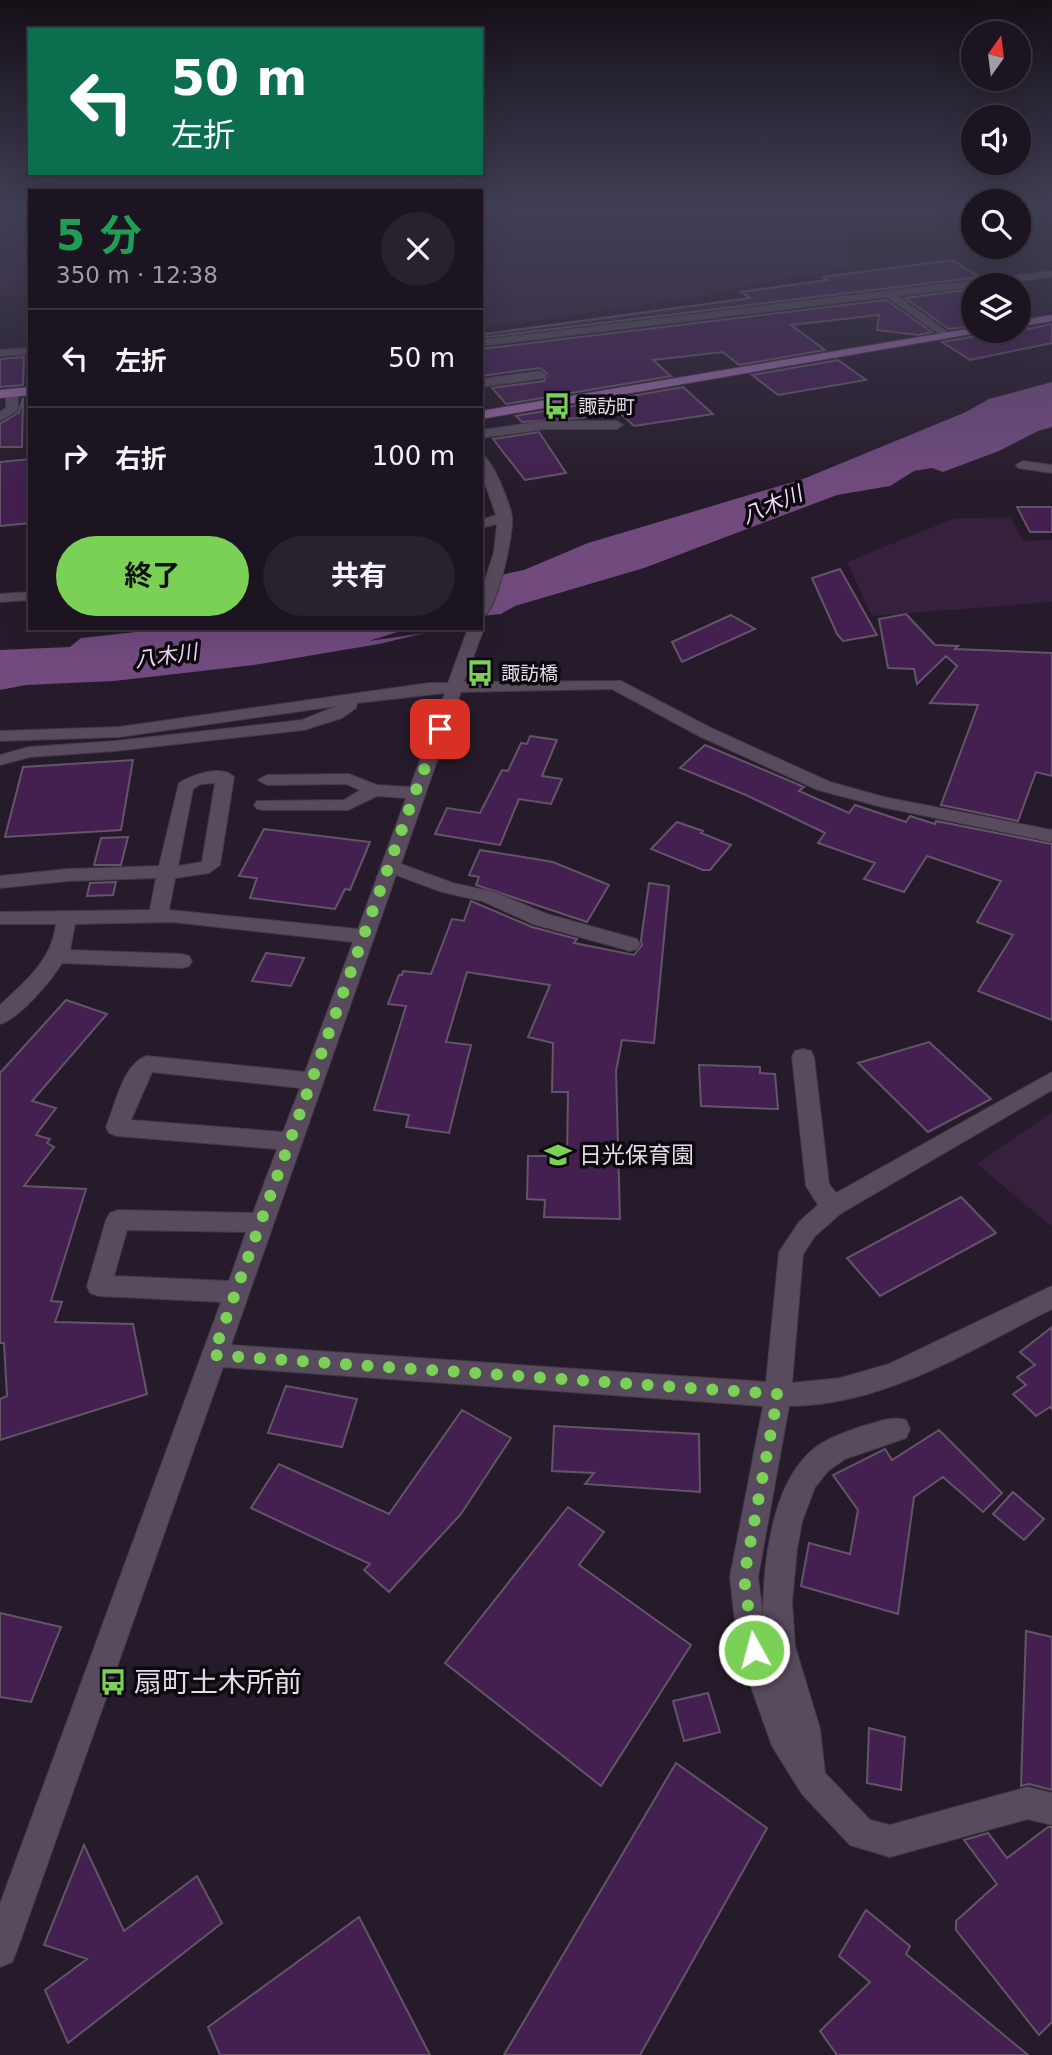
<!DOCTYPE html>
<html lang="ja">
<head>
<meta charset="utf-8">
<style>
  body { margin:0; font-family:"DejaVu Sans","Noto Sans JP",sans-serif; background:#29212d; color:#f1f3f6; height:100vh; display:flex; flex-direction:column; font-size:26px; white-space:nowrap }
  * { box-sizing:border-box; margin:0 }
  p { font-size:23px; color:#a09ea5 }
  .icon { flex:none; width:38px; height:38px; fill:none; stroke:currentColor; stroke-width:2; stroke-linecap:round; stroke-linejoin:round }
  .map { position:relative; flex:1; overflow:hidden }
  .panel { position:absolute; left:28px; top:189px; width:455px; height:441px; display:flex; flex-direction:column; background:#1c1420; border-radius:0px; box-shadow:0 7px 28px #0002,0 0 0 2px #3a333e }
  .panel>* { flex:none }
  .top-card { position:absolute; left:28px; top:28px; width:455px; height:147px; border-radius:0px; box-shadow:0 7px 28px #0002,0 0 0 2px #3a333e; background:#0b6e4f; color:#fff; overflow:hidden }
  .needle { width:46px; rotate:14deg }
  .tools { position:absolute; left:961px; top:21px; display:grid; gap:14px }
  .tools a { display:grid; place-items:center; width:70px; height:70px; border-radius:50%; background:#1c1420; box-shadow:0 7px 28px #0002,0 0 0 2px #3a333e; font-size:35px }
  .pin { position:absolute; display:grid; place-items:center; width:60px; height:60px; color:#fff; margin:-30px; border-radius:14px; box-shadow:0 4px 10px #0006 }
  .me { position:absolute; width:77px; margin:-38px; rotate:353deg; stroke-linejoin:round; filter:drop-shadow(0 0 5px #0008) }
  .turn { display:flex; align-items:center; gap:24px; height:147px; padding:0 28px; font-size:32px }
  .turn .icon { width:91px; height:91px; stroke-width:2.5 }
  .turn b { display:block; font-size:49px; line-height:60px }
  .round { display:grid; place-items:center; flex:none; width:74px; height:74px; border-radius:37px; background:#29212d }
  .summary { display:flex; align-items:center; justify-content:space-between; height:119px; padding:0 28px }
  h1 { font-size:42px; font-weight:700; line-height:52px; color:#1e9e55 }
  .primary-button { display:flex; gap:14px; margin-top:auto; padding:14px 28px }
  .primary-button a { flex:1; height:80px; border-radius:42px; background:#7bd156; color:#111; font-size:28px; font-weight:700; line-height:80px; text-align:center }
  .primary-button a+a { background:#29212d; color:#f1f3f6 }
  ul { padding:0; list-style:none }
  li { display:flex; align-items:center; gap:21px; height:98px; padding:0 28px; border-top:2px solid #3a333e }
  li div { flex:1 }
  li b { display:block; font-size:26px }
  li em { font-style:normal }
  .map>svg:first-child { display:block }
</style>
</head>
<body>
<div class="map">
<svg width="1052" height="2055" viewBox="0 0 1052 2055">
  <rect width="100%" height="100%" fill="#261b2a"/>
  <path fill="#36203e" d="M0 206H30V295L0 297Z
    M481 206H898L951 207 969 211 847 235 850 266 706 295 481 329Z
    M1010 517 1024 541 1052 540V602L872 616 847 562 953 519Z
    M1052 1112V1227L977 1164Z"/>
  <path fill="#714b7e" d="M1052 382V427L1038 431 999 451 943 472 932 468 914 471 890 486 837 495 644 568 515 606 501 614 481 616V579L524 570 588 543 803 479 966 412 989 399Z
    M173 628H410L369 641 425 633 379 644 254 665 114 681 26 685 0 690V650L70 647 81 638Z"/>
  <path fill="#442050" stroke="#635568" stroke-width="2" d="M952 260 980 277 487 337 485 334 750 298 741 292 827 280 823 277Z
    M973 289V326L949 329 905 298Z
    M886 300 932 332 918 335 877 330 879 315 791 325 825 350 739 365 723 352 653 360 671 376 506 404 492 388 544 381 547 373 540 368 481 376V349Z
    M1052 324V343L970 360 942 342 977 336 981 331H1018Z
    M24 357 23 385 0 387V359Z
    M838 360 866 380 778 395 752 375Z
    M683 387 713 414 634 426 619 412 580 418 522 422 516 416Z
    M23 398 22 447H0V424L19 412Z
    M539 432 566 473 525 480 493 439Z
    M30 459V523L0 526V462Z
    M1017 507H1052V532H1030Z
    M840 569 877 635 843 641 837 634 812 578Z
    M906 614 935 645 958 646 955 649 1052 653V776L1036 772 1018 821 941 805 978 705 930 703 957 666 946 656 917 684 914 669 888 668 879 619Z
    M731 615 755 629 682 662 672 642Z
    M530 736 557 740 542 776 562 779 551 804 519 799 500 845 435 834 447 808 480 813 502 770 508 771 521 743 527 744Z
    M705 745 804 787 799 791 849 813 855 805 906 822 910 816 935 824 936 821 1052 844V1020L978 991 1013 935 977 922 1001 881 927 856 904 892 864 879 875 863 818 843 825 833 746 795 680 768Z
    M133 760 121 830 5 837 23 767Z
    M677 822 703 831 701 833 731 845 710 870H703L651 849Z
    M264 829 370 842 350 890 345 889 335 909 250 898 257 878 239 876Z
    M128 837 121 865H94L101 838Z
    M480 850 553 862 609 885 587 922 476 885 479 877 469 875Z
    M116 882 113 895 87 896 90 883Z
    M649 883 669 886 654 1043 622 1040 616 1071 620 1219 544 1217 545 1200 527 1199 528 1156H567L568 1092H552L553 1043 528 1037 550 985 467 972 446 1042 471 1045 449 1133 406 1127 409 1115 374 1110 406 1006 388 1004 399 975H402L403 971 431 974 452 919 464 921 471 901 532 927 577 939 574 943 634 955 642 945 641 940Z
    M266 953 304 958 291 986 252 981Z
    M66 1000 107 1014 32 1101 56 1108 36 1135 50 1139 47 1143 54 1147 24 1186 86 1189 51 1301 62 1302 55 1322 133 1324 147 1394 0 1440V1399L7 1396 4 1343H0V1073Z
    M929 1042 991 1099 928 1132 858 1063Z
    M699 1065 760 1067V1073L775 1074 778 1109 701 1106Z
    M961 1197 996 1233 880 1296 847 1258Z
    M1052 1327V1409L1050 1407 1036 1416 1013 1394 1026 1385 1017 1377 1035 1365 1020 1352Z
    M286 1386 357 1399 342 1447 268 1433Z
    M462 1410 511 1438 461 1514 389 1592 364 1570 370 1564 251 1508 279 1464 389 1514Z
    M554 1426 699 1434 700 1492 585 1484 594 1473 552 1471Z
    M939 1430 1002 1493 983 1512 943 1477 914 1497 898 1614 801 1586 809 1543 850 1554 858 1510 833 1475 885 1449 892 1460Z
    M1013 1492 1044 1519 1024 1540 993 1514Z
    M568 1507 604 1532 579 1565 691 1645 601 1786 445 1663Z
    M0 1613 61 1627 31 1702 0 1697Z
    M1026 1631 1052 1637V1790L1029 1784 1021 1786Z
    M708 1693 720 1732 684 1741 673 1701Z
    M869 1728 905 1737 901 1790 867 1783Z
    M676 1763 767 1828 640 2055H504Z
    M1048 1827H1052V2022L1039 2035 956 1930V1921L997 1884 964 1840 988 1833 1007 1858Z
    M84 1845 124 1931 197 1876 222 1923 68 2043 45 1990 87 1959 44 1945Z
    M866 1910 910 1946 906 1954 1028 2055H837L820 2031 870 1982 839 1956Z
    M359 1917 430 2055H220L208 2027Z"/>
  <g fill="none" stroke-linecap="round" stroke-linejoin="round">
    <defs>
      <path id="minor" d="M1052 271V277L898 296 949 333 951 335 945 338 887 297 481 346V340Z
        M30 348V354L0 356V350Z
        M540 371 546 375 544 378 481 387V379Z
        M12 389 18 393V410L0 421V412L6 408V393Z
        M545 421H617L623 425 617 429H545L481 438V430Z
        M481 454C493 459 510 504 512 517 514 533 497 614 481 618V593L494 552 497 524 481 528V520L496 515 481 472Z
        M1023 461 1052 465V473L1018 468 1016 465Z
        M30 592V600L0 602V594Z
        M481 625 484 628 464 682 621 681 711 728 830 782 884 797 1052 830V842L882 807 818 790 699 736 612 689 461 692 401 864 453 883 494 892 547 914 637 939 640 944 637 949 630 951 533 924 482 901 442 892 396 875 231 1345 766 1382 779 1252 799 1222 818 1205 806 1186 792 1057 795 1051 803 1049 811 1051 814 1057 829 1184 836 1193 1052 1072V1090L840 1214 815 1236 803 1254 792 1383 840 1378 889 1364 1052 1286V1309C970 1350 884 1406 789 1406L758 1577 763 1616C763 1566 771 1490 808 1454 821 1440 843 1433 860 1427 875 1423 892 1415 906 1420L910 1429 906 1438 845 1459 828 1471 815 1487 802 1522 797 1549 792 1602 795 1646 820 1729 825 1773 870 1820 890 1825 1028 1787 1052 1793V1825L1028 1819 890 1857 850 1845 802 1794 772 1746 738 1650 730 1577 763 1406 223 1367 17 1950 12 1962 0 1967V1904L221 1302 99 1296 90 1293 87 1286 106 1220 110 1213 118 1210 253 1213 277 1149 117 1136 109 1133 106 1127C115 1106 123 1063 147 1056L305 1072 353 942 172 922 75 924 70 950 182 954 189 956 192 961 189 966 182 968 62 963C51 981 19 1019 0 1024V1005C26 981 52 960 56 924H0V912L150 910 156 878 68 881 0 888V876L68 869 159 866 179 783C192 775 221 764 234 777L220 865 209 873 175 878 169 910 358 929 406 798 377 796 348 810H263L257 809 254 805 257 801 344 800 360 790 346 784 267 785 258 780 267 775 349 774 377 785 410 787 445 693 357 703 356 708 342 718 304 730 115 751 30 757 0 765V755L29 747 115 741 302 720 337 706 119 737 0 741V731L119 727 429 683H448L468 628H481ZM215 783 202 862 178 866 193 789 201 784ZM152 1072 300 1088 283 1132 131 1120ZM127 1230 246 1232 229 1281 114 1276Z"/>
      <path id="major" d="M1052 315V321L1018 327V321Z
        M973 328V331H978L977 333 481 419V411Z
        M30 387V395L0 398V390Z"/>
    </defs>
    <use href="#minor" stroke="#423846" stroke-width="2"/>
    <use href="#major" stroke="#423846" stroke-width="2"/>
    <use href="#minor" fill="#584b5d" fill-rule="evenodd"/>
    <use href="#major" fill="#9465a3" fill-rule="evenodd"/>
  </g>
  <linearGradient id="sky" x2="0" y2="1"><stop stop-color="#150f17"/><stop offset="0.42" stop-color="#413f55"/><stop offset="1" stop-color="#413f55" stop-opacity="0"/></linearGradient>
  <rect width="1052" height="493" fill="url(#sky)"/>
  <g fill="none" stroke-linecap="round" stroke-linejoin="round">
    <path stroke="#7bd156" stroke-width="12" stroke-dasharray="0 21.6" d="M440 729 415 793 213 1355 778 1394 744 1577 754 1650"/>
  </g>
  <defs>
    <symbol id="bus-bare" viewBox="-9 -9 18 18"><path d="M-5-6H5V4H4V6H2V4H-2V6H-4V4H-5ZM-3.5-4V0h7V-4ZM-3.5 1.2v1.5H-2V1.2ZM2 1.2v1.5H3.5V1.2Z" fill="#7bd156" stroke="#0c080e" stroke-width="2.5" paint-order="stroke"/></symbol>
    <symbol id="school-bare" viewBox="-9 -9 18 18"><path d="M0-5L7-2L0 1L-7-2ZM-4 1L0 2.5L4 1V4Q0 6-4 4Z" fill="#7bd156" stroke="#0c080e" stroke-width="2.5" paint-order="stroke"/></symbol>
  </defs>
  <g fill-rule="evenodd">
    <use href="#bus-bare" x="538" y="387" width="38" height="38"/>
    <use href="#bus-bare" x="461" y="654" width="38" height="38"/>
    <use href="#school-bare" x="539" y="1136" width="38" height="38"/>
    <use href="#bus-bare" x="94" y="1663" width="38" height="38"/>
  </g>
  <g text-anchor="middle" dominant-baseline="central" stroke-width="7" stroke-linejoin="round" paint-order="stroke">
    <g font-size="19" fill="#e3dbe6" stroke="#0c080e" text-anchor="start">
      <text x="578" y="406">諏訪町</text>
      <text x="501" y="673">諏訪橋</text>
    </g>
    <g font-size="21" font-style="italic" fill="#f0d9f8" stroke="#0c080e">
      <text transform="translate(772 505) rotate(-23)">八木川</text>
      <text transform="translate(166 656) rotate(-8)">八木川</text>
    </g>
    <g font-size="23" fill="#e3dbe6" stroke="#0c080e" text-anchor="start">
      <text x="579" y="1155">日光保育園</text>
    </g>
    <g font-size="28" fill="#e3dbe6" stroke="#0c080e" text-anchor="start">
      <text x="134" y="1682">扇町土木所前</text>
    </g>
  </g>
</svg>
<div class="tools">
<a><svg class="needle" viewBox="-14 -14 28 28"><path d="M0-13l5 13h-10z" fill="#e53935"/><path d="M0 13l5-13h-10z" fill="#a09ea5"/></svg></a>
<a><svg class="icon" aria-label="sound" viewBox="0 0 24 24"><path d="M4 9h4l5-4v14l-5-4H4zM17 9q2 3 0 6"/></svg></a>
<a><svg class="icon" aria-label="search" viewBox="0 0 24 24"><circle cx="10" cy="10" r="6"/><path d="M15 15l6 6"/></svg></a>
<a><svg class="icon" aria-label="layers" viewBox="0 0 24 24"><path d="M12 4l9 5-9 5-9-5zM3 14l9 5 9-5"/></svg></a>
</div>
<div class="pin" style="left:440px;top:729px;background:#d93025"><svg class="icon" aria-label="arrive" viewBox="0 0 24 24"><path d="M6 21V4h12l-3 4 3 4H6"/></svg></div>
<svg class="me" style="left:754px;top:1650px" viewBox="-20 -20 40 40"><circle r="17" fill="#7bd156" stroke="#fff" stroke-width="3"/><path d="M0-11L8 9 0 5-8 9z" fill="#fff"/></svg>
<div class="top-card">
<div class="turn"><svg class="icon" aria-label="left" viewBox="0 0 24 24"><path d="M17 20v-9H6M10 6l-5 5 5 5"/></svg><div><b>50 m</b>左折</div></div>
</div>
<section class="panel">
<div class="summary"><div><h1>5 分</h1><p>350 m · 12:38</p></div><a class="round"><svg class="icon" aria-label="close" viewBox="0 0 24 24"><path d="M6 6l12 12M18 6L6 18"/></svg></a></div>
<ul>
<li><svg class="icon" aria-label="left" viewBox="0 0 24 24"><path d="M17 20v-9H6M10 6l-5 5 5 5"/></svg><div><b>左折</b></div><em>50 m</em></li>
<li><svg class="icon" aria-label="right" viewBox="0 0 24 24"><path d="M7 20v-9h11M14 6l5 5-5 5"/></svg><div><b>右折</b></div><em>100 m</em></li>
</ul>
<div class="primary-button"><a>終了</a><a>共有</a></div>
</section>
</div>
</body>
</html>
